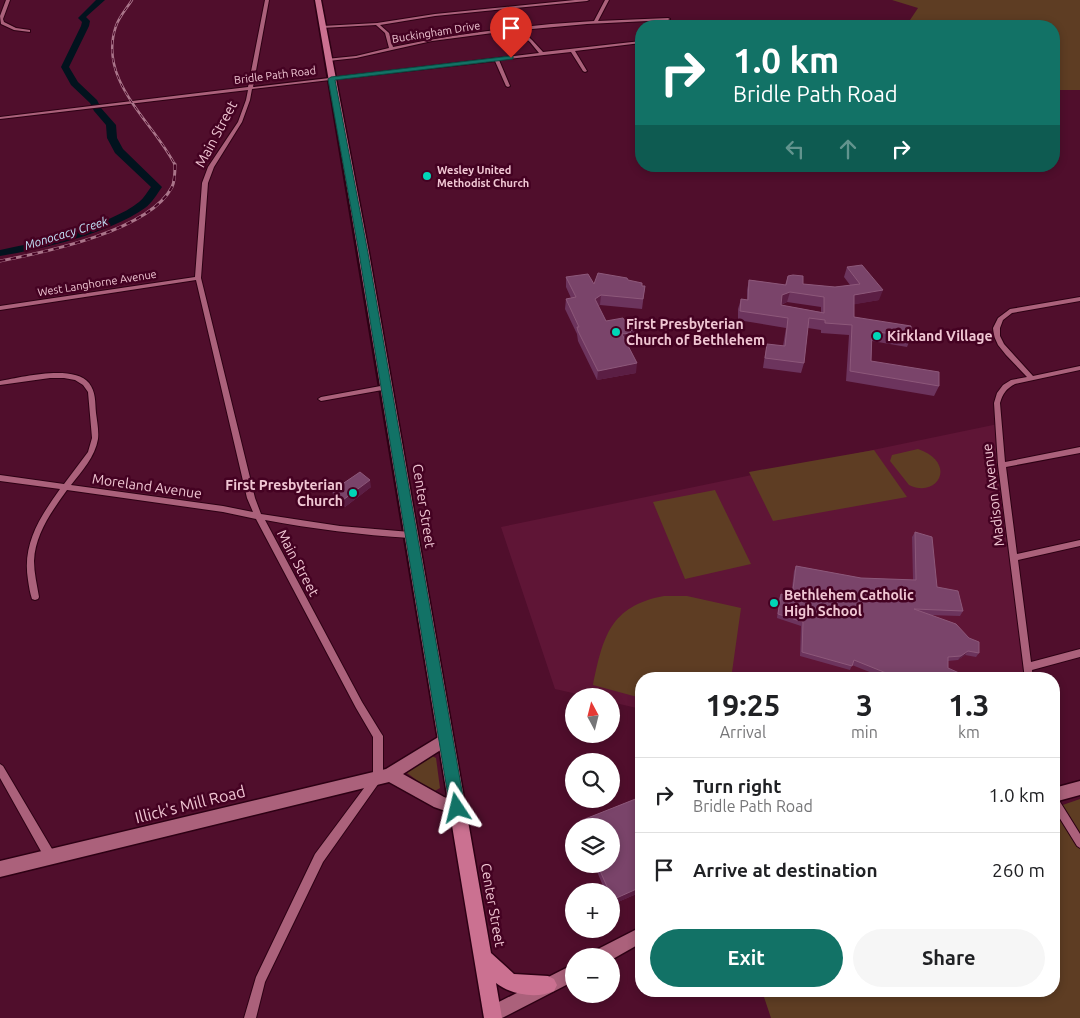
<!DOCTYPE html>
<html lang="en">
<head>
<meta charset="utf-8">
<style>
  body { margin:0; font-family:Ubuntu,sans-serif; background:#f6f6f6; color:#202124; height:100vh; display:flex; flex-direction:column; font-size:19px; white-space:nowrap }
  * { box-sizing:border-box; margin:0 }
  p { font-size:16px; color:#757577 }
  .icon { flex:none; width:28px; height:28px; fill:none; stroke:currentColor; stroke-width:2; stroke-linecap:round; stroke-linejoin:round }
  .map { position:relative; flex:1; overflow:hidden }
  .details { position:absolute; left:635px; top:672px; width:425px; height:325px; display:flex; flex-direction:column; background:#fff; border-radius:20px; box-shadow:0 2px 8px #0003 }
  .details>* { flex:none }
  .top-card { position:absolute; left:635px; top:20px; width:425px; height:152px; border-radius:20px; box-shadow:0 2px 8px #0003; background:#127266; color:#fff; overflow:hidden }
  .needle { width:32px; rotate:353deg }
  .buttons { position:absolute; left:565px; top:688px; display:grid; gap:10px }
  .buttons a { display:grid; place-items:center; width:55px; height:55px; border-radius:50%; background:#fff; box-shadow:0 2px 8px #0003; font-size:25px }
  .pin { position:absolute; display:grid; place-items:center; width:42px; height:42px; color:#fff; margin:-51px -21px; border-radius:50% 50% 50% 0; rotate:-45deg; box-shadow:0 0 5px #0007 }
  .pin .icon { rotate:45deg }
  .me { position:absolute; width:55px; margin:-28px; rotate:350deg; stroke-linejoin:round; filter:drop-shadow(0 0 4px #0008) }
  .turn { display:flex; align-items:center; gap:18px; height:105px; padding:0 15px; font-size:22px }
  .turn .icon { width:65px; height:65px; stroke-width:2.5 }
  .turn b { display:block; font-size:35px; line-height:42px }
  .lanes { display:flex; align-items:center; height:48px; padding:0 15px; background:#0003; justify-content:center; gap:25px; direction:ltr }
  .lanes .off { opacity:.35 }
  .eta { display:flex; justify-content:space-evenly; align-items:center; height:85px; text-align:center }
  .eta b { font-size:30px; font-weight:700; line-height:35px }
  .action { display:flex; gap:10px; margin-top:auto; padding:10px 15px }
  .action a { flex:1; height:58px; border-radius:30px; background:#127266; color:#fff; font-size:20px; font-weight:700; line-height:58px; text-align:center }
  .action a+a { background:#f6f6f6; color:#202124 }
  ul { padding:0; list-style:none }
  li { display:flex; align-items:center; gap:15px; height:75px; padding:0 15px; border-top:1px solid #e0e0e0 }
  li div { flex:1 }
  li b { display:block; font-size:19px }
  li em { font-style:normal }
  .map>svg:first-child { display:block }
</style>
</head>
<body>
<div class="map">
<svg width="1080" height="1018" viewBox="0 0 1080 1018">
  <rect width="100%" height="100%" fill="#500e2c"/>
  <path fill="#5f1536" d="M998 424 1032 679H641V709L611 702V696H586L555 689 501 527Z"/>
  <path fill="#5e3d23" d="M892 0H1080V90H1054V26H906L918 8Z
    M918 449C958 463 938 499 909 485L890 461 892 455Z
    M874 450 907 497 773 521 749 472Z
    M715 490 751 564 685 579 653 502Z
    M664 596H687L741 608 731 679H641V698L593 685C603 637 610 606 664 596Z
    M432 756 436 758 440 788 433 792 407 773 427 757Z
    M1080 799V1018H771L762 991H1054V808Z"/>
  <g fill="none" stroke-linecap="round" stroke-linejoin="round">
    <path fill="#02131e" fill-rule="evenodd" d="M96 0H105L86 17 90 21 89 26 69 67 78 82 97 100 101 108 116 125 117 138 123 149 162 187C157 194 152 203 145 208 110 233 43 249 0 256V250C36 243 111 225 139 202 144 198 147 192 151 187L115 153 107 138 106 125 94 111 90 103 71 85 61 67 81 26 82 22 78 18Z"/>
    <defs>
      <path id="street" d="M6 0H10L3 19 4 22 16 28 30 30V32L14 30 1 24 0 16Z
        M265 0H269L253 87 539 53 530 42 516 30 432 41 356 58 328 61 326 60V59L356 56 389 48 385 33 376 25 321 28 320 27 322 26 377 23 435 14 575 0H589L587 1 435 16 380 25 389 33 393 47C459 33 527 25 594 21L605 0H609L598 21 668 18 670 19 668 20 587 24 521 30 532 40 543 52 641 41V43L575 51 587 71 585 72 583 71 571 52 499 60 510 86 508 87 506 86 495 61 252 89 250 100 242 122 214 167 208 183 201 278 255 498 261 514 340 526 410 532 413 533 414 535 413 537 410 538C361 535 313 529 265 520L362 702 381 733 383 736V777L381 780 323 862 265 982 256 1018H244L256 977 315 854 373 776V737L356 708 256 519 223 512 67 490C52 511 35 534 34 561 34 573 37 585 39 597L38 599 35 600 32 599C30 593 29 587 28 580 22 544 40 517 60 489L0 481V475L64 484 88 452 92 438 88 392 83 385 75 380 64 378H50L0 385V381C21 377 74 364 89 383 96 392 95 402 96 413 97 421 99 431 98 439 95 457 82 471 71 485L223 506 253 512 247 498 196 280 0 310V306L195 277 202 183 208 167 238 122 246 100 248 90 0 119V117L248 87Z
        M1080 297V301L1012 313 1003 320 1000 328V336L1004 344 1033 376 1080 366V370L1015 384C1006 389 1003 393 1000 403L1005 462 1080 447V453L1006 467 1017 554 1080 540V546L1018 560 1031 662 1080 649V657L1032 670 1033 679H1025L998 465 994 403 997 393 1003 385 1011 380 1027 377 1006 355 998 345 994 336 993 328 998 318 1010 309Z
        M386 385H388L389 387 388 389 321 401 318 399 321 397Z
        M0 764 3 766 55 854 56 858 55 862 51 863 47 862 0 778Z
        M1054 795 1057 797 1080 834V848L1077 846 1054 809Z"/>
      <path id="secondary" d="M445 733 450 734 452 739 450 744 403 774 444 797 462 803 464 808 462 813 457 815 434 807 389 782 0 877V861L386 769Z
        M1080 781V795L1054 802V788Z
        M641 927V943L611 960V956H594L596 950Z
        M574 964V981L502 1018H486L485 1014 487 1008Z"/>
      <path id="primary" d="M315 0H321L369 253 491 953 514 974 548 976 554 979 557 985 554 991C537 999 511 995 496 983L502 1018H484C427 679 374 339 315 0Z"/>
    </defs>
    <use href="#street" stroke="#2d0014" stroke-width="2"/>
    <use href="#secondary" stroke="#2d0014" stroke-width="3"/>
    <use href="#primary" stroke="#2d0014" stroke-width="3"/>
    <use href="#street" fill="#ab617b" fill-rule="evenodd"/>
    <use href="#secondary" fill="#ab617b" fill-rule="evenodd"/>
    <use href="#primary" fill="#cb7191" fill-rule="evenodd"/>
    <defs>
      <path id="rail-far1" d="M132 0C127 8 119 17 116 26 97 81 153 121 175 165"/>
      <path id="rail" d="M0 261C46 252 149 231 172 187 175 181 175 170 175 164"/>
    </defs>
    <use href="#rail-far1" stroke="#aa758a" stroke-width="2.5"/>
    <use href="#rail" stroke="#aa758a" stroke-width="3"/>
    <use href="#rail-far1" stroke="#440222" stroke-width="1" stroke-dasharray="4.5" stroke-linecap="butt"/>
    <use href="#rail" stroke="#440222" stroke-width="2" stroke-dasharray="5.5" stroke-linecap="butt"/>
  </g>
  <path fill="#6c345d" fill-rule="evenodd" d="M847 267 879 300 854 304V317L911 337 907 347 872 341 871 361 939 386 934 396 846 381 849 335 821 333V330L808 328 804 363 801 373 763 368 765 354 767 344 783 346 786 328 738 320V309L741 299 747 300V290L749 280 785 285 788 276 803 284 835 287 850 285 844 277ZM787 302 821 307V312L781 305Z
    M566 277 594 284 628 280 642 286H645L642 309 600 305 598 306 606 321 635 339 630 341V343H626L636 373 597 380 578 341 577 334 565 309 566 299 571 298 566 287Z
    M371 487 345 507 334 498 332 491Z
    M915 532 937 587 963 611 960 616 928 615 979 653 976 657 965 655 958 660 948 661V668L968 679H887L852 665 850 670 800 656 801 626 777 618 779 598 781 594 791 597 794 571 796 566 861 578 913 580 912 537Z
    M638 798 641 804V892L611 905V891H605L594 864H611V826H579L580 821Z"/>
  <path fill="#5b1e44" d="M883 290 879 300 851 305 854 295Z
    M790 292 787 302 780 305 782 295Z
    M601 295 600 305 594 309 595 299Z
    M636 329 635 339 630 341V343L621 344 622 334Z
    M637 363 636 373 597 380 598 371Z
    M370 480 371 487 345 507 343 500Z
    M968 651 965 655 958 660 961 656Z
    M641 887V892L611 905 612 900Z"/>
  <path fill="#7a446a" stroke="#8d587a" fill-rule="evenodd" d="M862 265 883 290 854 295V317L911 326V337L872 331 871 361 939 372V386L850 371 852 325 825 323V320L809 318 804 363 765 358 767 344 785 346 788 318 740 311 741 299 748 300 749 280 786 285 788 276 793 275 803 276V284L835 287 860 284 847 267ZM790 292 824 297V313L781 305 782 295Z
    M598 273 627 278 628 280 642 283V286H645L643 299 601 295 595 299 606 321 623 318 624 320H631L636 329 630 331 631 333 622 334 637 363 598 371 578 331 577 327H579L566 299 576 297 566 277 588 274 594 284Z
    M360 472 370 480 343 500 332 491Z
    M915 532 932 537 937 587 958 591 963 611 914 609 956 624 969 638 979 642V653L968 651 961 656 948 657V668L968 677V679H901L854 660 852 666 802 652 803 622 778 614 781 594 792 597 796 566 861 578 916 580Z
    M638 798 641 804V887L612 900 611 897V891H609L597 864H611V826H582L580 821Z"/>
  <path fill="#127266" stroke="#0c4a42" d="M511 56H513V59L335 80 368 253 465 808 462 813 457 816 452 813 450 808 359 253 328 79 331 77Z"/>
  <g fill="#00d5b7" stroke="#440222" stroke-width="2">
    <circle cx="427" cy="176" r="5"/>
    <circle cx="616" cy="332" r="5"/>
    <circle cx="877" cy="336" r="5"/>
    <circle cx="353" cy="493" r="5"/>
    <circle cx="774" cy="603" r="5"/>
  </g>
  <g text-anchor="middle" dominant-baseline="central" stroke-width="5" stroke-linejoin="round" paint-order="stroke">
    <g font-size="11" fill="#f0c6d3" stroke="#440222">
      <text transform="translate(436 32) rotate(-9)">Buckingham Drive</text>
      <text transform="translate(275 75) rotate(-7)">Bridle Path Road</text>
      <text transform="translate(97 283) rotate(-9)">West Langhorne Avenue</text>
    </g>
    <g font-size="11" font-weight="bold" fill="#f0c6d3" stroke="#440222" text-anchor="start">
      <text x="437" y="170">Wesley United<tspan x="437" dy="13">Methodist Church</tspan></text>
    </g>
    <g font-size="12" font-style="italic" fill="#c3e3f9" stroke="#440222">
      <text transform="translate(66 233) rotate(-17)">Monocacy Creek</text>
    </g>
    <g font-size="14" fill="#f0c6d3" stroke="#440222">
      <text transform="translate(216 134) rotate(-62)">Main Street</text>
      <text transform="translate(147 486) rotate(8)">Moreland Avenue</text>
      <text transform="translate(993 495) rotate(-97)">Madison Avenue</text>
      <text transform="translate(424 506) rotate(81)">Center Street</text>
      <text transform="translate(298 563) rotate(62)">Main Street</text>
      <text transform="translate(493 905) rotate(80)">Center Street</text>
    </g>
    <g font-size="14" font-weight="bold" fill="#f0c6d3" stroke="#440222" text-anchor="start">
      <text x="626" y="324">First Presbyterian<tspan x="626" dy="16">Church of Bethlehem</tspan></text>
      <text x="887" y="336">Kirkland Village</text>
      <text x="343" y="485" text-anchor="end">First Presbyterian<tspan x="343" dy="16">Church</tspan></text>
      <text x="784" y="595">Bethlehem Catholic<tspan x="784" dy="16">High School</tspan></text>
    </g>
    <g font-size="16" fill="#f0c6d3" stroke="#440222">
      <text transform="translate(190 804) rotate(-14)">Illick's Mill Road</text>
    </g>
  </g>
</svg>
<div class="buttons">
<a><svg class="needle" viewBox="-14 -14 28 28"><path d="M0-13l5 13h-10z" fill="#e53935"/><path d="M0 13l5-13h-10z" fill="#757577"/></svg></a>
<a><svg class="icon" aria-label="search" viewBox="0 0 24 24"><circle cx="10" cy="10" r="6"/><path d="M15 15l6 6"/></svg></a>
<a><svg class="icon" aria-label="layers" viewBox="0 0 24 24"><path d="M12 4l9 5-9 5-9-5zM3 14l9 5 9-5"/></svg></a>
<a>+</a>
<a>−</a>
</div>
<div class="pin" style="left:511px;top:58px;background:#d93025"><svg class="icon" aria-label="arrive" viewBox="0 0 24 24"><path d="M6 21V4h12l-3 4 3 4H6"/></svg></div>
<svg class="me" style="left:457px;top:808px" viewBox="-20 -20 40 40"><path d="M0-17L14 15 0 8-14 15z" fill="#127266" stroke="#fff" stroke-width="4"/></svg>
<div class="top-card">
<div class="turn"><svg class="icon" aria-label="right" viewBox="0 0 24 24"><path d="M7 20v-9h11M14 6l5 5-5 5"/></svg><div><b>1.0 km</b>Bridle Path Road</div></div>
<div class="lanes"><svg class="icon off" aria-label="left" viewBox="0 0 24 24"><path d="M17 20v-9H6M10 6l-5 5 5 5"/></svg><svg class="icon off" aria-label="ahead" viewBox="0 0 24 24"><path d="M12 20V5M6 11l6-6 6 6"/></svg><svg class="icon" aria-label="right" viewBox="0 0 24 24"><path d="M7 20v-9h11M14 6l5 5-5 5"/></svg></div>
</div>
<section class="details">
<div class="eta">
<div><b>19:25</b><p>Arrival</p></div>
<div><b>3</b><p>min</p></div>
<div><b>1.3</b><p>km</p></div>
</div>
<ul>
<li><svg class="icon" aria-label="right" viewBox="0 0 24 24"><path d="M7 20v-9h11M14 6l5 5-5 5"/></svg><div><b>Turn right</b><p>Bridle Path Road</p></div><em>1.0 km</em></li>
<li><svg class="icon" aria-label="arrive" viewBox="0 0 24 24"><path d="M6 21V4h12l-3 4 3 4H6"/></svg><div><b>Arrive at destination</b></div><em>260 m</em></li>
</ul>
<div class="action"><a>Exit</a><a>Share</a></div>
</section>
</div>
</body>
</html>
